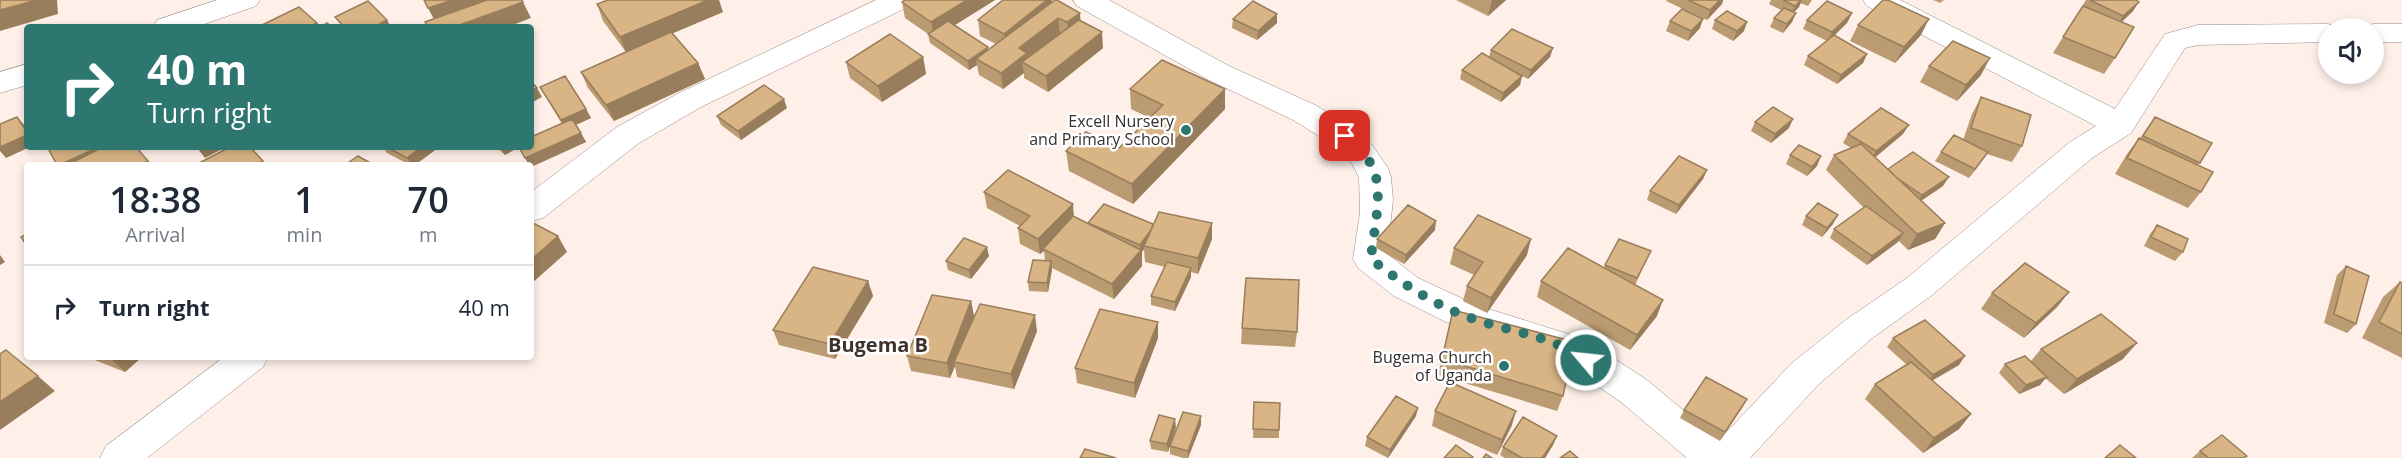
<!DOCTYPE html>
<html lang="en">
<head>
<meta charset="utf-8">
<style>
  body { margin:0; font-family:"Open Sans",sans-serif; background:#f6f6f7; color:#1f2937; height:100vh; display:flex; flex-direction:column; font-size:22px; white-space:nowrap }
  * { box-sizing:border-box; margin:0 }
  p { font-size:20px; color:#747a83 }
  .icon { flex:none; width:33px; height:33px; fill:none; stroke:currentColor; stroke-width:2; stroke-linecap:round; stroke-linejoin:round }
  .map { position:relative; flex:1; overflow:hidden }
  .details { position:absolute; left:24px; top:162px; width:510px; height:198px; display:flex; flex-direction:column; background:#fff; border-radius:6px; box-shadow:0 3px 9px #0003 }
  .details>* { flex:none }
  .top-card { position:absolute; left:24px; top:24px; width:510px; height:126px; border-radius:6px; box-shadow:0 3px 9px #0003; background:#2e7670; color:#fff; overflow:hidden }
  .buttons { position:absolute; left:2318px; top:18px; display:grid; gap:12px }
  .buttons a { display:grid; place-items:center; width:66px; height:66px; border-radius:50%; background:#fff; box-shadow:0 3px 9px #0003; font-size:30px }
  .pin { position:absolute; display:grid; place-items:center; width:51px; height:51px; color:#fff; margin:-26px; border-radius:12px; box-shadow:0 3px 9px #0006 }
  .me { position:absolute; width:66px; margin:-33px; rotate:298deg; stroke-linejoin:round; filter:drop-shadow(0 0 4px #0008) }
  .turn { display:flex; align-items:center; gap:21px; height:126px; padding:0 24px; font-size:27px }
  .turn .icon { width:78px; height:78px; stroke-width:2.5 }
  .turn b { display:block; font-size:42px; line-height:51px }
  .eta { display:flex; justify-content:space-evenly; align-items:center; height:102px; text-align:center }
  .eta b { font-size:36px; font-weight:600; line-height:42px }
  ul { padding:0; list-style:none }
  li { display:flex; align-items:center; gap:18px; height:84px; padding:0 24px; border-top:2px solid #e0e1e3 }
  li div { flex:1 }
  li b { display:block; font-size:22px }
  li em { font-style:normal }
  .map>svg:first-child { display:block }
</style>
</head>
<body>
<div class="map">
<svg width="2402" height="458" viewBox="0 0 2402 458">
  <rect width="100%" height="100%" fill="#feefe8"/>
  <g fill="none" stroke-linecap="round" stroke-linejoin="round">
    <defs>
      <path id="minor" d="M876 0H914L910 6 701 107 639 143 543 218 531 221V192L617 127 679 93Z
        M1073 0H1109L1229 66 1315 105 1357 130 1372 145 1388 168 1391 177 1393 200 1387 254 1418 278 1476 305 1584 339 1647 380 1719 440 1792 363 1847 319 1907 278 2070 142 2096 126 1867 6 1863 0H1900L2115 109 2165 34 2198 25 2328 24 2340 28H2328V42L2198 45 2185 48 2131 133 2092 158 1931 296 1871 339 1818 385 1750 458H1687L1621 402 1559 360 1454 326 1394 296 1358 268 1353 259 1360 213 1359 177 1350 160 1335 146 1293 120 1209 80 1077 6Z
        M2373 24H2402V42H2373V28H2361Z
        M224 357H268L263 367 147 458H100L106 446Z"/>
      <path id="tertiary" d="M217 0H260L256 6 196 27H153L157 20Z
        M27 64V85L0 93V72Z"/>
    </defs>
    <use href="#minor" stroke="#998b85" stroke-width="1"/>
    <use href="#tertiary" stroke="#998b85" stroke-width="1"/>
    <use href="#minor" fill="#fff" fill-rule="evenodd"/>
    <use href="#tertiary" fill="#fff" fill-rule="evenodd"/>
  </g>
  <path fill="#bb9b72" d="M905 0H995L955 25 988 47V50L996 44 980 36 978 20 1052 0V2L1080 13V21L1103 48 1048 92 1024 78V73L1003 89 979 75 977 65 969 70 930 43 928 34 905 18 902 2Z
    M1456 0H1506L1488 16Z
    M1667 0H1723L1722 4 1707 20 1666 1Z
    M1771 0H1812L1808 6 1800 3 1799 7 1794 12 1796 13 1792 22 1783 33 1770 27 1774 18 1781 10 1769 4Z
    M1933 0H1944L1940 3Z
    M2086 0H2136L2133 11 2122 22 2115 58 2104 74 2053 53Z
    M597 4 723 12 673 33 698 63 705 79 614 121 588 88 581 72 626 52 603 21Z
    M1852 13 1847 23 1834 35 1867 54 1863 63 1837 84 1804 65 1808 56 1827 41 1803 29 1807 20Z
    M1277 14V23L1257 40 1232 28 1233 19Z
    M1715 20 1744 31 1733 41 1712 29Z
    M1670 21 1700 28 1688 41 1666 31Z
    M1858 25 1921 35 1895 63 1850 41Z
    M1491 50 1550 57 1528 79 1522 76 1520 85 1501 102 1460 79 1462 70 1489 57Z
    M923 57 926 74 882 102 850 78 846 62Z
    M1929 66 1981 75 1957 101 1920 82Z
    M540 87 586 109 591 118 576 125 586 142 531 167V165H529L519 147 505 155 496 147H531V134L533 137 562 124Z
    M1130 89H1225V109L1133 204 1069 171 1066 151 1119 148 1150 118 1131 109Z
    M1981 97 2022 146 2012 162 1987 154 1969 178 1935 161 1941 152 1963 140 1972 114Z
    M787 108 741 140 721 125 717 116Z
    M2155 117 2200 163 2198 165 2201 192 2188 208 2115 174 2127 154 2139 138H2140Z
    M1755 122 1789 128 1771 143 1751 131Z
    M1848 134H1903L1875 157 1888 169 1943 186 1921 201 1945 223 1935 239 1908 250 1899 241 1867 265 1830 238 1834 229 1864 208 1826 170 1834 155 1851 148 1843 143Z
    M383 147H439L415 165H410L387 153Z
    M1790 155 1817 166 1807 176 1786 164Z
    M1707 170 1703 179 1676 214 1647 200 1650 191Z
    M984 192 1074 217 1088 224H1153L1212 223V239L1198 274 1191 272V277L1175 311 1151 305V296L1165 267 1145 262 1144 249 1142 252V266L1114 299 1052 268 1048 292 1029 291 1028 282 1045 261 1044 251 1040 254 1020 244 1018 228 1020 226 987 208Z
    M1806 216 1833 224 1822 237 1802 225Z
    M2157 225 2183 252 2175 261 2144 246 2150 234Z
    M1435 230 1404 264 1376 248 1377 239Z
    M1454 248 1527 255 1487 313 1463 301 1467 286 1474 275 1450 264Z
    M1651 251 1635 285 1657 316 1630 350 1537 297 1541 281 1604 268 1605 265Z
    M989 256 971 279 948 270 946 261Z
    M2346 266 2356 324 2347 333 2324 323 2337 275Z
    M868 281 873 296 835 359 779 345 773 330Z
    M2400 282 2402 283V358L2362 338 2383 297Z
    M2069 292 2057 307 2024 338 1981 309 1992 293Z
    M971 301 974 316 971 324 1037 331 1014 389 957 377 955 366 950 378 911 371 907 356Z
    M1453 310 1563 396 1557 411 1438 375Z
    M1158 322V338L1135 398 1077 383 1075 368Z
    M1242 328 1297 332 1295 347 1241 344Z
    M1893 338 1959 365 1932 381 1971 414 1959 429 1923 453 1865 399 1875 384 1907 365 1887 347Z
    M2041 349 2123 359 2064 394 2045 378 2040 385 2019 394 1999 373 2005 364 2031 361Z
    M91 357H142L125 372 92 359Z
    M1747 399 1720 441 1680 418 1684 410Z
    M1254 402 1279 430V438H1253Z
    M1435 411 1512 425 1497 455 1432 426Z
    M1416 416 1388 458 1365 446 1367 437Z
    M1201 425 1188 458H1183L1170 454V446Z
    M1176 427 1168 452 1151 449 1150 441Z
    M1557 436 1553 445 1545 458H1505L1500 455 1503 447Z
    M2200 451 2244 458H2192Z"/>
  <path fill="#987e5c" d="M37 0H57L58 14 0 31V10Z
    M453 0H507L437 25 428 8Z
    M708 0H719L723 12 626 53 620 37Z
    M967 0H995L934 38 931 22Z
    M1047 0H1052L1053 13 1007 50 1004 34Z
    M1492 0H1506L1488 16Z
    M1720 0H1723L1722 4 1707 20 1710 10Z
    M1801 0H1802L1799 7 1791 15 1795 6Z
    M523 2 531 18 507 27H454Z
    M2139 2 2133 11 2117 26 2123 16Z
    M1080 13 1081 29 1069 38 1067 22Z
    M1796 13 1792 22 1783 33 1787 24Z
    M1852 13 1847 23 1828 42 1832 32Z
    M1277 14V23L1257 40 1258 31Z
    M1058 18 1060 34 1022 63 1024 73 1003 89 1001 73 1019 48Z
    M1703 19 1700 28 1688 41 1691 31Z
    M1929 19 1921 35 1895 63 1904 47Z
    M387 20 391 27H374Z
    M1747 22 1744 31 1733 41 1737 31Z
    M317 23 319 27H309Z
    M1102 32 1103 48 1048 92 1046 76Z
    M988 47 989 57 976 59 977 65 969 70 968 61Z
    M1553 48 1550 57 1528 79 1531 70Z
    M1867 54 1863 63 1837 84 1841 75Z
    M923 57 926 74 882 102 878 86Z
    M1990 58 1981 75 1957 101 1966 85Z
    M698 63 705 79 614 121 606 105Z
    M1522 76 1520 85 1501 102 1503 93Z
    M537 88 542 97 531 103V91Z
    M1225 89V109L1133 204 1132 184Z
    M784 99 787 108 741 140 738 131Z
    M586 109 591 118 566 129 561 120Z
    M17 117 25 126 27 128V132Z
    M1793 119 1789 128 1771 143 1775 134Z
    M1909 125 1903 134 1871 161 1876 151Z
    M581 133 586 142 531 167V165H529L525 158Z
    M27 135V147H30L6 158 0 151V147Z
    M99 147H128L87 165H59Z
    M136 147 152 165H139Z
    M202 147H226L205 158 198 149Z
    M421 147H439L415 165H412L407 158Z
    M500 147H519L505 155Z
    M1988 152 1982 161 1969 178 1975 169Z
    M1821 156 1817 166 1807 176 1812 167Z
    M263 161 266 165H255Z
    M1707 170 1703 179 1676 214 1679 205Z
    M1949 177 1943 186 1916 204 1922 195Z
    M1073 204 1074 219 1043 249 1044 251 1040 254 1038 239Z
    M1838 215 1833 224 1822 237 1827 228Z
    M1436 221 1435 230 1404 264 1406 255Z
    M1212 223V239L1198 274V258Z
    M1945 223 1935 239 1908 250 1917 234Z
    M1155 225 1144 246V249L1142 252V266L1114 299 1112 284 1140 252V245Z
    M1903 233 1898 242 1867 265 1872 256Z
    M558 236 567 252 531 284V260Z
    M1531 239 1527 255 1487 313 1491 298Z
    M987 247 989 256 971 279 969 270Z
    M0 255 5 262 0 265Z
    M1051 261 1052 270 1048 292 1047 283Z
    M1191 268V277L1175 311V302Z
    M868 281 873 296 835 359 830 344Z
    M2069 292 2057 307 2024 338 2036 323Z
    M1663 300 1657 316 1630 350 1637 335Z
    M971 301 974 316 956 363 954 362 955 366 950 378 947 363Z
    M1035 315 1037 331 1014 389 1011 374Z
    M1158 322V338L1135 398 1134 383Z
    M2137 343 2123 359 2064 394 2077 379Z
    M1965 356 1959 365 1927 383 1933 375Z
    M109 357H142L125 372Z
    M38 376 55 391 0 430V402Z
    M2047 377 2040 385 2019 394 2026 385Z
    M1747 399 1742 408 1720 441 1725 432Z
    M1418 408 1416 416 1388 458 1390 450Z
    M1516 411 1512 425 1497 455 1502 440Z
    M1971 414 1959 429 1923 453 1934 438Z
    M1201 416V425L1188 458V451Z
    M1175 419 1176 427 1168 452 1167 444Z
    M1557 436 1553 445 1545 458H1542Z"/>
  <path fill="#d9b484" stroke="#987e5c" stroke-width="1.5" d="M0 0H37L0 10Z
    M424 0H453L428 8Z
    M487 0H522L523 2 454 27H428L425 22Z
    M608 0H708L620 37 597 4Z
    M905 0H967L931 22 902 2Z
    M1003 0H1047L1004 34 978 20Z
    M1055 0H1057L1080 13 1067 22 1058 18 1019 48 1027 53 1001 73 976 59Z
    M1688 0H1720L1710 10Z
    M1783 0H1801L1795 6Z
    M1883 0H1888L1929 19 1904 47 1858 25Z
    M2090 0H2136L2139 2 2123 16Z
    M368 1 387 20 374 27H344L335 17Z
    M1253 1 1277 14 1258 31 1233 19Z
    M1827 1 1852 13 1832 32 1807 20Z
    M2083 6 2134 27 2115 58 2063 37Z
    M299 7 317 23 309 27 260 26Z
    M1784 8 1796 13 1787 24 1774 18Z
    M1682 9 1703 19 1691 31 1670 21Z
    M1727 11 1747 22 1737 31 1715 20Z
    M1079 20 1102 32 1046 76 1022 62Z
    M948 21 988 47 968 61 928 34Z
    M327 23 333 27H321Z
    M1512 29 1553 48 1531 70 1491 50Z
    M671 32 698 63 606 105 581 72Z
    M890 34 923 57 878 86 846 62Z
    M1834 35 1867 54 1841 75 1808 56Z
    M1953 41 1990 58 1966 85 1929 66Z
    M1482 53 1522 76 1503 93 1462 70Z
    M1162 60 1225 89 1132 184 1066 151 1086 132 1119 148 1163 105 1130 89Z
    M565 76 586 109 561 120 540 87Z
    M531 81 537 88 531 91Z
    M764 85 784 99 738 131 717 116Z
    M1981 97 2031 115 2022 146 1971 128Z
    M1773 107 1793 119 1775 134 1755 122Z
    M1881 108 1909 125 1876 151 1848 134Z
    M17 117 27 132V135L0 147V124Z
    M2155 117 2212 143 2200 163 2143 136Z
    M572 119 581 133 525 158 519 147H531V137Z
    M1954 135 1988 152 1975 169 1941 152Z
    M2139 138 2213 172 2201 192 2127 158Z
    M1861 144 1945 223 1917 234 1834 155Z
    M1799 145 1821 156 1812 167 1790 155Z
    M55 147H99L59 165H57L49 150Z
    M103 147H136L148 161 139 165H67Z
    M230 147H250L263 161 255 165H204L201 162Z
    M387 147H421L407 158Z
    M1913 152 1949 177 1922 195 1897 178 1888 169Z
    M358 156 374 165H345Z
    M1679 156 1707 170 1679 205 1650 191Z
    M1008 170 1073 204 1038 239 1018 228 1030 216 984 192Z
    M1818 203 1838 215 1827 228 1806 216Z
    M1104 204 1153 224 1151 230 1140 245 1088 223Z
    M1408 205 1436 221 1406 255 1377 239Z
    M1866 206 1903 233 1872 256 1834 229Z
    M1159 212 1212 223 1198 258 1144 246Z
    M1478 215 1531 239 1491 298 1467 286 1483 262 1454 248Z
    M1073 216 1141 250 1112 284 1043 249Z
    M531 222 558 236 531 260Z
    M2157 225 2188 239 2183 252 2151 237Z
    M27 234V246L21 237Z
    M964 238 987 247 969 270 946 261Z
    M1619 239 1651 251 1637 278 1605 265Z
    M1568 248 1663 300 1637 335 1541 281Z
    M1033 260 1051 261 1047 283 1028 282Z
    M1167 262 1191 268 1175 302 1151 296Z
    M2025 263 2069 292 2036 323 1992 293Z
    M2346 266 2369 276 2356 324 2334 314Z
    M813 267 868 281 830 344 773 330Z
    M1246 278 1299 280 1297 332 1242 328Z
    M2400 282 2402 283V334L2379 322Z
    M932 295 971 301 947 363 907 356Z
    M980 304 1035 315 1011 374 954 362Z
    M1100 309 1158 322 1134 383 1075 368Z
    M1453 310 1575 342 1563 396 1442 359Z
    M2101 314 2137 343 2077 379 2041 349Z
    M1925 320 1965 356 1933 375 1893 338Z
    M6 350 38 376 0 402V354Z
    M2025 356 2047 377 2026 385 2005 364Z
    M1911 362 1971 414 1934 438 1875 384Z
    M1706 377 1747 399 1725 432 1684 410Z
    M1450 382 1516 411 1502 440 1435 411Z
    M1396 396 1418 408 1390 450 1367 437Z
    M1254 402 1280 403 1279 430 1253 429Z
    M1183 412 1201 416 1188 451 1170 446Z
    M1159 415 1175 419 1167 444 1150 441Z
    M1523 417 1557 436 1542 458H1522L1503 447Z
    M2222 435 2247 456 2243 458H2209L2200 451Z
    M1456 445 1473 457 1472 458H1444Z
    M2120 445 2136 458H2105Z
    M1085 449 1116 458H1080Z
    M1570 451 1578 458H1560Z
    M1486 454 1492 458H1483Z"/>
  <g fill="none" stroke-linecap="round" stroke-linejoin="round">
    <path stroke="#2e7670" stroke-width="10" stroke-dasharray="0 18" d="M1345 136C1355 146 1367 155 1373 168 1384 194 1373 232 1371 259 1400 282 1430 302 1465 316 1505 331 1551 335 1586 360"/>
  </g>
  <g fill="#2e7670" stroke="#fff" stroke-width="2">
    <circle cx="1186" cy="130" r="6"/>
    <circle cx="1504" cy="366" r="6"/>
  </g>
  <g text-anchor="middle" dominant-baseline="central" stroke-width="5" stroke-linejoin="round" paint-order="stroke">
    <g font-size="16" fill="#36302e" stroke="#fff" text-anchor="end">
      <text x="1174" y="121">Excell Nursery<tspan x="1174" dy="18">and Primary School</tspan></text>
      <text x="1492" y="357">Bugema Church<tspan x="1492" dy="18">of Uganda</tspan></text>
    </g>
    <g font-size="20" font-weight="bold" fill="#3d322c" stroke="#fff">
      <text x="878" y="344">Bugema B</text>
    </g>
  </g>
</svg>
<div class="buttons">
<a><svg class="icon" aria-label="sound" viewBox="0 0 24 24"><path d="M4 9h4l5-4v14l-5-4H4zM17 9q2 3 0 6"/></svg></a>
</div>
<div class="pin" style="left:1345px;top:136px;background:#d93025"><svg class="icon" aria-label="arrive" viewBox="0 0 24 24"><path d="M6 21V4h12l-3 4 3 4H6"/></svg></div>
<svg class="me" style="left:1586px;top:360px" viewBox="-20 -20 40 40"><circle r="17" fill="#2e7670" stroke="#fff" stroke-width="3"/><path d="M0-11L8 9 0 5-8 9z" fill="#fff"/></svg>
<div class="top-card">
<div class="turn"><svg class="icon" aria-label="right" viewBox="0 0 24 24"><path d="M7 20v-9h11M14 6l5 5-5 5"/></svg><div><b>40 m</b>Turn right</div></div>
</div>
<section class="details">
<div class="eta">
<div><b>18:38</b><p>Arrival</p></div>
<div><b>1</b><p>min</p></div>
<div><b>70</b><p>m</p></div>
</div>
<ul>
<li><svg class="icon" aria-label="right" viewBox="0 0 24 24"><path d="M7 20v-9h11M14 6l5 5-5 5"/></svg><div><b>Turn right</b></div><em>40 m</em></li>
</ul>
</section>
</div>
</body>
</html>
